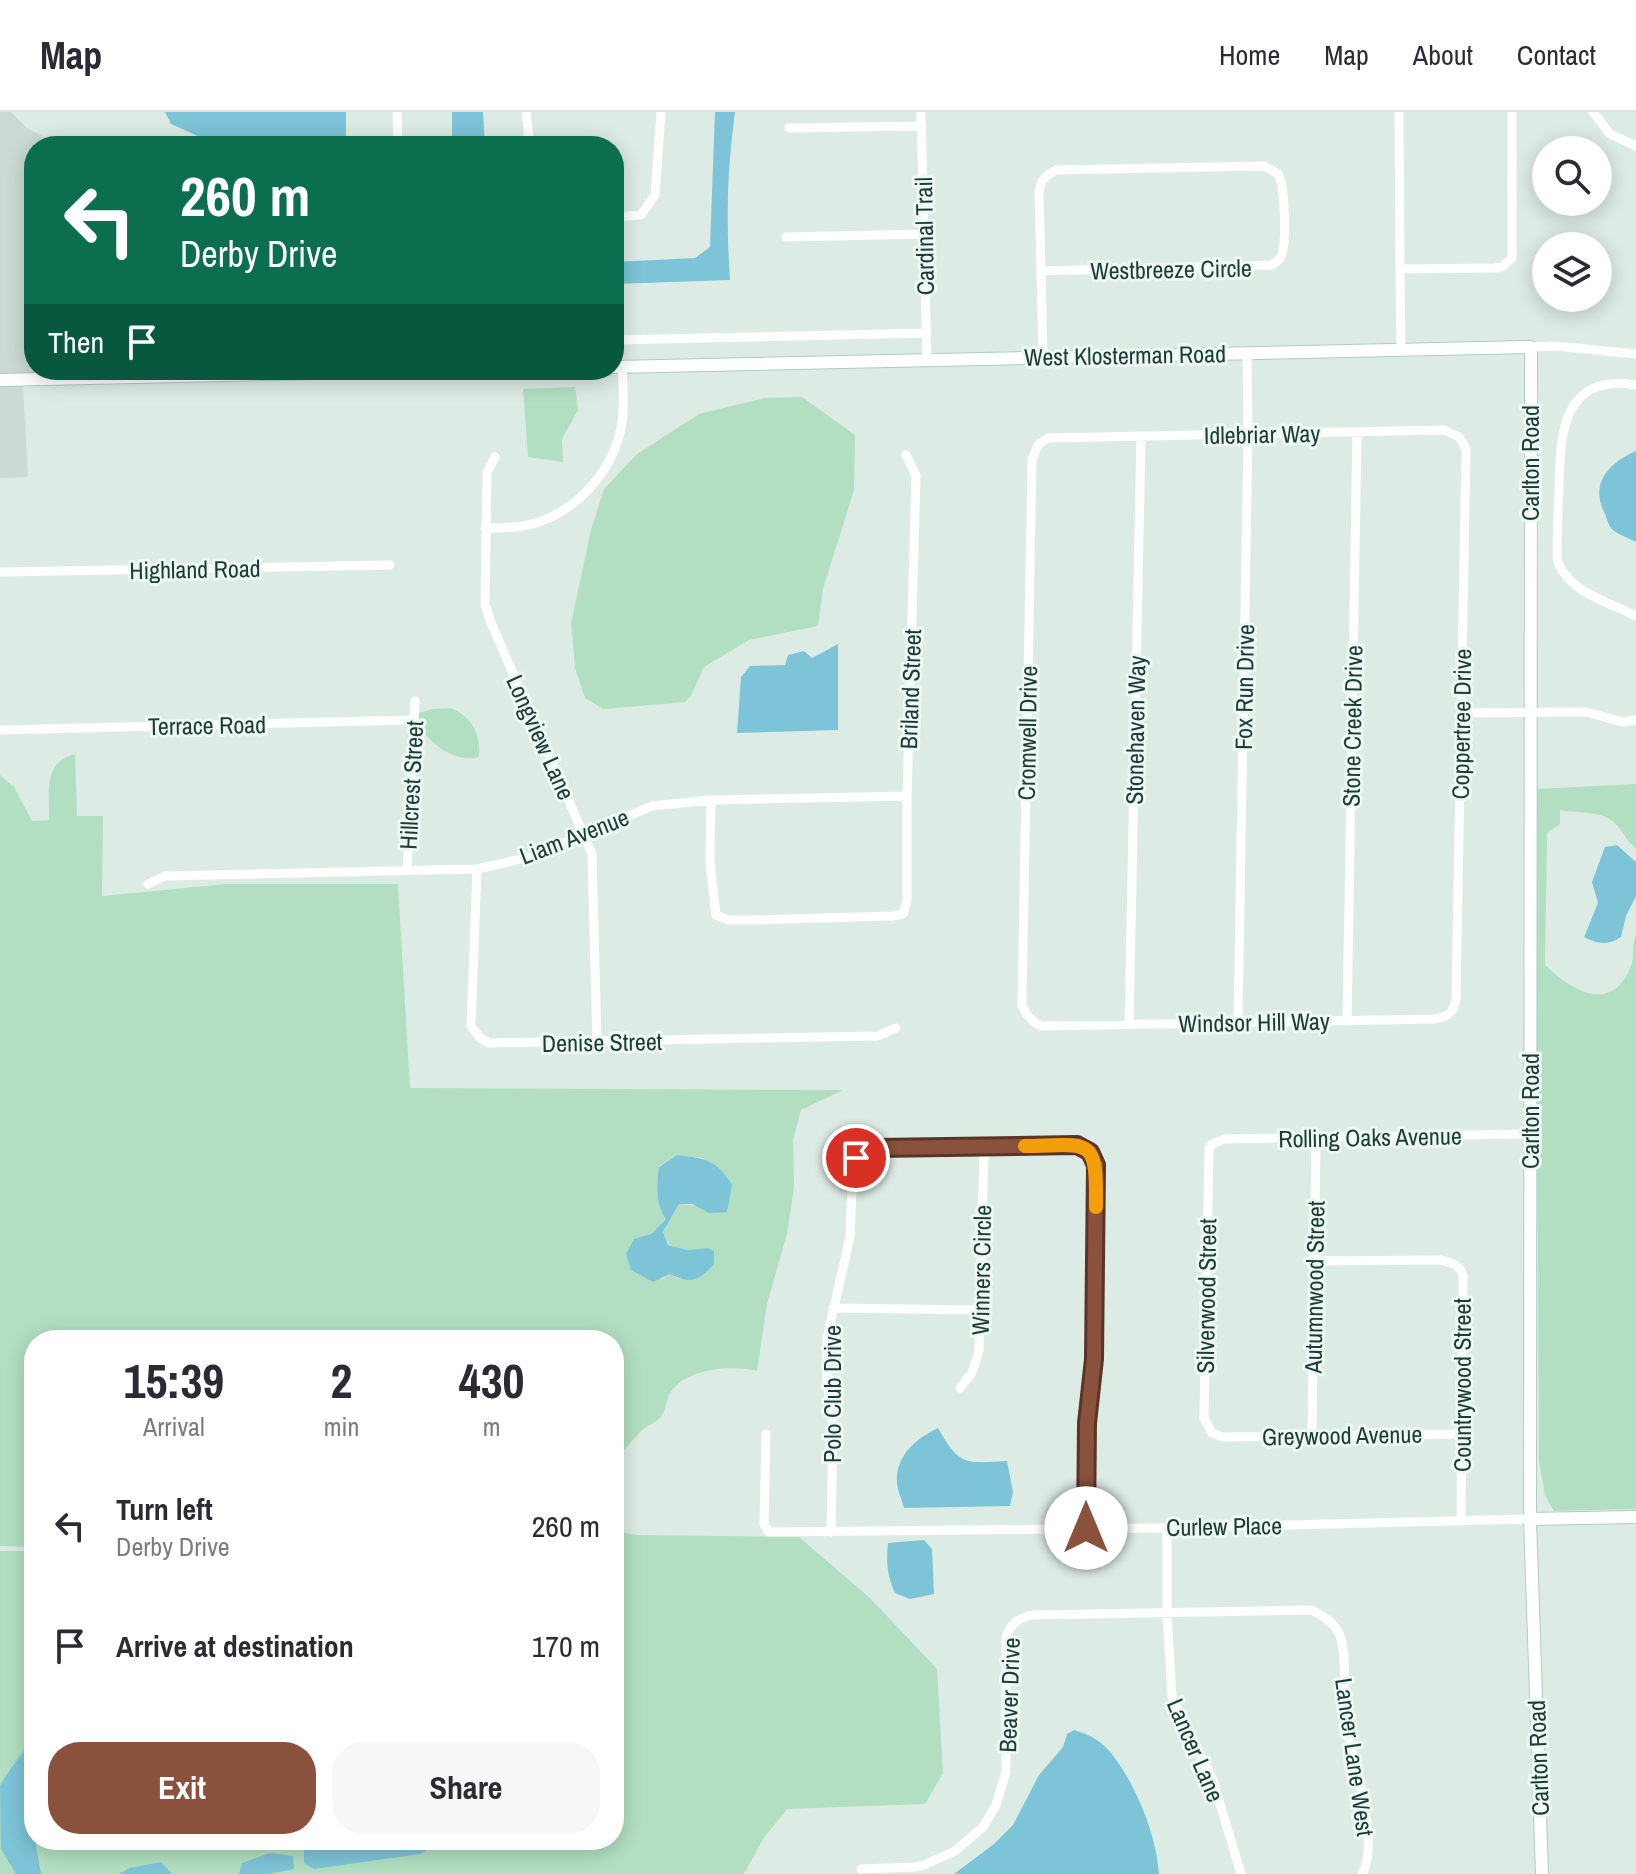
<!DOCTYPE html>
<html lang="en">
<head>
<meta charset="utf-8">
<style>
  body { margin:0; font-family:"Archivo Narrow",sans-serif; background:#f7f7f7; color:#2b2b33; height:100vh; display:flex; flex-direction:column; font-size:30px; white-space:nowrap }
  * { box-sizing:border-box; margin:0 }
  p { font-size:26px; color:#7c7c81 }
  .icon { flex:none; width:44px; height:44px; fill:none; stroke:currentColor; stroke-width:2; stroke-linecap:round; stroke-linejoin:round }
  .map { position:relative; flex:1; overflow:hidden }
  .drawer { position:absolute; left:24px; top:1218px; width:600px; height:520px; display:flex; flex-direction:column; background:#fff; border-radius:32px; box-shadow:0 4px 20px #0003 }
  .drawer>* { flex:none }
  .guide { position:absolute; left:24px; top:24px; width:600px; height:244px; border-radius:32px; box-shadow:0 4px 20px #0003; background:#0b6e4f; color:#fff; overflow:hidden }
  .buttons { position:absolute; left:1532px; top:24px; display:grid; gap:16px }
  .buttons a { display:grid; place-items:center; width:80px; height:80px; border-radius:50%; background:#fff; box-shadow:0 4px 20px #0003; font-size:40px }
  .pin { position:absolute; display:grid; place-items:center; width:68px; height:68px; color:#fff; margin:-34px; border:4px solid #fff; border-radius:50%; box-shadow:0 2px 8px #0007 }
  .me { position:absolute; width:88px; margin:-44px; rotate:0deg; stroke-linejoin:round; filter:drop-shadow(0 0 6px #0008) }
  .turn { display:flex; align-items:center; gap:28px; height:168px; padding:0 24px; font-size:36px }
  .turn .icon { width:104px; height:104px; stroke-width:2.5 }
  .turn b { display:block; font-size:56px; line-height:68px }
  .then { display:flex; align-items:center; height:76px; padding:0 24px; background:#0003; gap:16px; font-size:30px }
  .eta { display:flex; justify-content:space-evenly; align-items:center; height:136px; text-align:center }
  .eta b { font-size:48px; font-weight:700; line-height:56px }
  .cta { display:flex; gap:16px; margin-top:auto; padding:16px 24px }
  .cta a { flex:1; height:92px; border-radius:32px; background:#8a513c; color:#fff; font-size:32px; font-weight:700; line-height:92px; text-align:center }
  .cta a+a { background:#f7f7f7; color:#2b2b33 }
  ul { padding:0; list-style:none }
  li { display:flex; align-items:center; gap:24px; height:120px; padding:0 24px }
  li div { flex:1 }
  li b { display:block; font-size:30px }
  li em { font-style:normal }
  header { display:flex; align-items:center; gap:48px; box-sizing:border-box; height:112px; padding:0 40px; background:#fff; border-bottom:2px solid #e1e1e2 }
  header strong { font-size:38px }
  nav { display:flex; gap:44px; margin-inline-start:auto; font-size:28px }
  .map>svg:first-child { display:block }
</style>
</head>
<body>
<header>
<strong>Map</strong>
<nav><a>Home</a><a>Map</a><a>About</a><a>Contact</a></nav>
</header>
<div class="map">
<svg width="1636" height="1762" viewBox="0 0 1636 1762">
  <rect width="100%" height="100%" fill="#ddebe5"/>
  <path fill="#cbdbd4" d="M0 0H11L27 16 61 34H34V258L93 260 0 263Z
    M23 273 28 365 0 366V274Z"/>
  <path fill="#b2dfc1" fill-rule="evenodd" d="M575 275 578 298 562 327 563 350 528 345 523 277Z
    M802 285 855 323 854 378 823 477 818 514 749 528 704 555 691 584 685 590 603 597 585 586 575 556 571 511 591 418 604 377 637 342 699 302 765 286Z
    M450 596C472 604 481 622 479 645 453 651 434 633 418 614L419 601 433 597Z
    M75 642 77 704H103L102 784 227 772H398L410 976 843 978 801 998 793 1028 794 1075 787 1122 767 1192 757 1259C732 1253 686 1256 670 1281 666 1288 666 1299 661 1305 656 1311 646 1314 640 1320 631 1329 625 1339 614 1347V1228H34V1435L0 1434V663L14 675 32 709 49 708C50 680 42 651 75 642ZM677 1043 703 1046 729 1086 727 1100C708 1101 697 1092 679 1092L663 1121 669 1133 688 1138 707 1136 714 1152 696 1167H680L670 1162 661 1168 651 1122 666 1107 659 1054Z
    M1636 672V737C1626 729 1622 715 1611 708 1599 699 1575 701 1560 698V712L1547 721 1545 853C1572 879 1612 903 1631 854 1635 844 1631 833 1636 823V1397L1554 1399 1545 1383 1539 1349 1535 677Z
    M614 1419 637 1423 799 1425 870 1486 937 1557 943 1661 925 1692 787 1697 763 1727 744 1762H0V1439H34V1728H614Z"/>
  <path fill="#7dc4d8" d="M165 0H346V34H306L300 29 262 26 259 29 220 34 171 12Z
    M452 0H483L485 34H452Z
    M715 0H735C727 61 726 107 730 168L614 172V150L695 146 710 135Z
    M1636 339V430C1629 426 1619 423 1613 418 1609 415 1607 407 1605 402 1589 371 1609 351 1636 339Z
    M838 532V618L737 621 741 565 750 554 785 553 788 543 804 539 812 546Z
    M1617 733 1636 750V784L1626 804 1621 825C1608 834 1598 832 1584 825L1598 791 1592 770 1605 735Z
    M677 1043C705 1046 717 1048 732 1073L727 1100 709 1101 692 1092H679L663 1120 668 1133 688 1138 707 1136 714 1139V1152C698 1170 691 1172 670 1162L653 1170 631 1158 626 1142 634 1127 651 1122 666 1107C655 1092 657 1073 659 1055Z
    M938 1316C960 1355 966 1351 1007 1349L1013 1380 1010 1394 904 1396C902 1388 897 1378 897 1370 895 1344 917 1326 938 1316Z
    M924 1428 932 1437 934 1482 910 1487 895 1481C887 1464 886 1449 888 1431Z
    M1074 1618C1088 1622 1102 1629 1111 1641 1136 1673 1156 1721 1159 1762H954L994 1732 1013 1713 1039 1663 1063 1635 1067 1622Z
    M34 1627V1703L32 1710 41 1762H16L1 1737 0 1674C2 1668 29 1631 34 1627Z
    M314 1728H445L420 1742 314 1757 304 1751V1736Z
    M270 1741 293 1744 294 1757 268 1762H239L242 1751Z
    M161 1750 172 1762H118L130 1756Z"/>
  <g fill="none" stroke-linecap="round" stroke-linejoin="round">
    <defs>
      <path id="secondary" d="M614 255 1531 235 1530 1407 1542 1762
        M0 268 441 258
        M1530 1407 1636 1405"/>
    </defs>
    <use href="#secondary" stroke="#afccc3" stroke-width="14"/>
    <path stroke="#fff" stroke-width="9" d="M397 0 398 34
      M526 0 530 34
      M921 0 927 248
      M1399 0 1400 157 1495 156 1502 155 1512 146V0
      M1593 0 1610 22 1636 34
      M789 16 922 14
      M1264 54 1278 62C1285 73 1287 132 1281 144 1279 149 1276 150 1272 153L1041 159 1039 79C1041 67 1047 62 1057 58Z
      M614 105 641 103 655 83 661 0
      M786 125 925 122
      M1400 157 1401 237
      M1041 159 1043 245
      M614 228 926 221
      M1531 235 1556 234 1636 242
      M1636 273C1561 261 1560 324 1559 378 1558 400 1557 423 1557 446 1565 479 1608 490 1636 504
      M1444 318 1459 325 1466 337 1456 887C1454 901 1447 905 1434 907L1041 914C1031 909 1026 903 1022 893L1032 348 1038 333 1048 326Z
      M495 345 487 360 485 493 492 513 592 742 597 930
      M485 416C500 416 514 416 528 413 576 402 615 358 622 310 625 292 623 273 622 255
      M0 460 390 453
      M1461 601 1586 600 1623 610 1636 608
      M0 618 414 608
      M711 688 710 751 716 803 728 808H756L892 804 903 802 907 789V684L916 363 906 343
      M477 757 471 914 480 926 489 931 878 924 896 916
      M407 758 415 589
      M148 772 165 764 477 757 530 745 652 694 711 688 907 684
      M1347 909 1357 320
      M1238 910 1248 322 1247 240
      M1129 912 1141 325
      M1315 1149 1440 1148C1451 1150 1459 1152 1463 1163L1461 1409
      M833 1196 981 1198
      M960 1276 972 1261 979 1239 984 1035
      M766 1322 764 1412 769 1420 1167 1416 1530 1407
      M1461 1322 1223 1325 1212 1321 1204 1306 1209 1038 1211 1033 1224 1027 1530 1022
      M1312 1323 1316 1026
      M1167 1416V1501L1172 1585 1213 1668 1241 1762
      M831 1420 833 1316 827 1270V1226L850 1125 853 1051 865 1040 876 1036 1077 1033 1090 1040 1096 1053 1094 1247 1087 1311 1086 1416
      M861 1757 915 1755 924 1753 955 1739 983 1715 996 1693 1006 1660V1525C1011 1511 1018 1507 1032 1503L1311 1498C1324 1504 1337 1512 1341 1527 1348 1553 1342 1585 1346 1612 1352 1648 1381 1730 1362 1762"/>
    <use href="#secondary" stroke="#fff" stroke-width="12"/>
  </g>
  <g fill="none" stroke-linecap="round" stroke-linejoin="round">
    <defs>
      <path id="route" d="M856 1046 876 1036 1077 1033 1090 1040 1096 1053 1094 1247 1087 1311 1086 1416"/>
    </defs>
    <use href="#route" stroke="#5a3527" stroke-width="20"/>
    <use href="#route" stroke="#8a513c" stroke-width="14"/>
    <path stroke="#f59e0b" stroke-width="14" d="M1025 1034C1091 1033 1097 1023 1096 1095"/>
  </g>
  <g text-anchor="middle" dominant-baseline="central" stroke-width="6" stroke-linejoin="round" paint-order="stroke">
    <g font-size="24" fill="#1d3c35" stroke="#edf7f3">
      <text transform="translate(924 124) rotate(-91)">Cardinal Trail</text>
      <text transform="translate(1171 157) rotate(-1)">Westbreeze Circle</text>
      <text transform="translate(1125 243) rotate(-1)">West Klosterman Road</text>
      <text transform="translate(1262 322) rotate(-1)">Idlebriar Way</text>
      <text transform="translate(1530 351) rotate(-90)">Carlton Road</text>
      <text transform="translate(195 457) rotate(-1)">Highland Road</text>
      <text transform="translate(1244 575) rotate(-89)">Fox Run Drive</text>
      <text transform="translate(910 577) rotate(-88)">Briland Street</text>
      <text transform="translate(1461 612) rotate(-89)">Coppertree Drive</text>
      <text transform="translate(207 613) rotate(-1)">Terrace Road</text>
      <text transform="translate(1352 614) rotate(-89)">Stone Creek Drive</text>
      <text transform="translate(1135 618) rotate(-89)">Stonehaven Way</text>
      <text transform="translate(1027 621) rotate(-89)">Cromwell Drive</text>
      <text transform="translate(541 625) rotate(66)">Longview Lane</text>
      <text transform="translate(411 673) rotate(-87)">Hillcrest Street</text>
      <text transform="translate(574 724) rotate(-21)">Liam Avenue</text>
      <text transform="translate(1254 910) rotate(-1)">Windsor Hill Way</text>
      <text transform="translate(602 930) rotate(-1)">Denise Street</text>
      <text transform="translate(1530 999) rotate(-90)">Carlton Road</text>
      <text transform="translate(1370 1025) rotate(-1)">Rolling Oaks Avenue</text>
      <text transform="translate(981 1158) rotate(-89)">Winners Circle</text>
      <text transform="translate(1314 1175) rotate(-89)">Autumnwood Street</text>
      <text transform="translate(1206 1184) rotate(-89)">Silverwood Street</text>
      <text transform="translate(1462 1273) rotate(-90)">Countrywood Street</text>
      <text transform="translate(832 1282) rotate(-90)">Polo Club Drive</text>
      <text transform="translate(1342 1323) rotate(-1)">Greywood Avenue</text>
      <text transform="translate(1224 1414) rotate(-1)">Curlew Place</text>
      <text transform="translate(1009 1583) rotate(-88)">Beaver Drive</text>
      <text transform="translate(1196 1638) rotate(67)">Lancer Lane</text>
      <text transform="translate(1355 1645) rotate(82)">Lancer Lane West</text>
      <text transform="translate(1538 1646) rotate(-92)">Carlton Road</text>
    </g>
  </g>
</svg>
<div class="buttons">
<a><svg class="icon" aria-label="search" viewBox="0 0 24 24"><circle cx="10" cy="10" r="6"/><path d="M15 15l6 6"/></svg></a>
<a><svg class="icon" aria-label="layers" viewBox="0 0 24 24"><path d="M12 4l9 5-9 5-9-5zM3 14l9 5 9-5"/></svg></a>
</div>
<div class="pin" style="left:856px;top:1046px;background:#d93025"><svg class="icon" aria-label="arrive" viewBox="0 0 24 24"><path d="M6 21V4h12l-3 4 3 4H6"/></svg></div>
<svg class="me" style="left:1086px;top:1416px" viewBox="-20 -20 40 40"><circle r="19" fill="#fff"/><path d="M0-13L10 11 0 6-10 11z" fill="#8a513c"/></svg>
<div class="guide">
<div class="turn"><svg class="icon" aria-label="left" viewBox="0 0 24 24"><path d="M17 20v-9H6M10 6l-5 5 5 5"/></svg><div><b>260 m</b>Derby Drive</div></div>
<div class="then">Then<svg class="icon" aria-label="arrive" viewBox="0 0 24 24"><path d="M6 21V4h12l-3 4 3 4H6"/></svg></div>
</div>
<section class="drawer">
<div class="eta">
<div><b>15:39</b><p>Arrival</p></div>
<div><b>2</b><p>min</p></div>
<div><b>430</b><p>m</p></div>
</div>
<ul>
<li><svg class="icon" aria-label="left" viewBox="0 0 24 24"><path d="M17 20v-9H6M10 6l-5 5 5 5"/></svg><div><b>Turn left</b><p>Derby Drive</p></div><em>260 m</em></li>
<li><svg class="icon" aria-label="arrive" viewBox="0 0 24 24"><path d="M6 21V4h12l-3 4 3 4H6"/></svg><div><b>Arrive at destination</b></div><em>170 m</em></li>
</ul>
<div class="cta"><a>Exit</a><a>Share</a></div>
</section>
</div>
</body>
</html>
